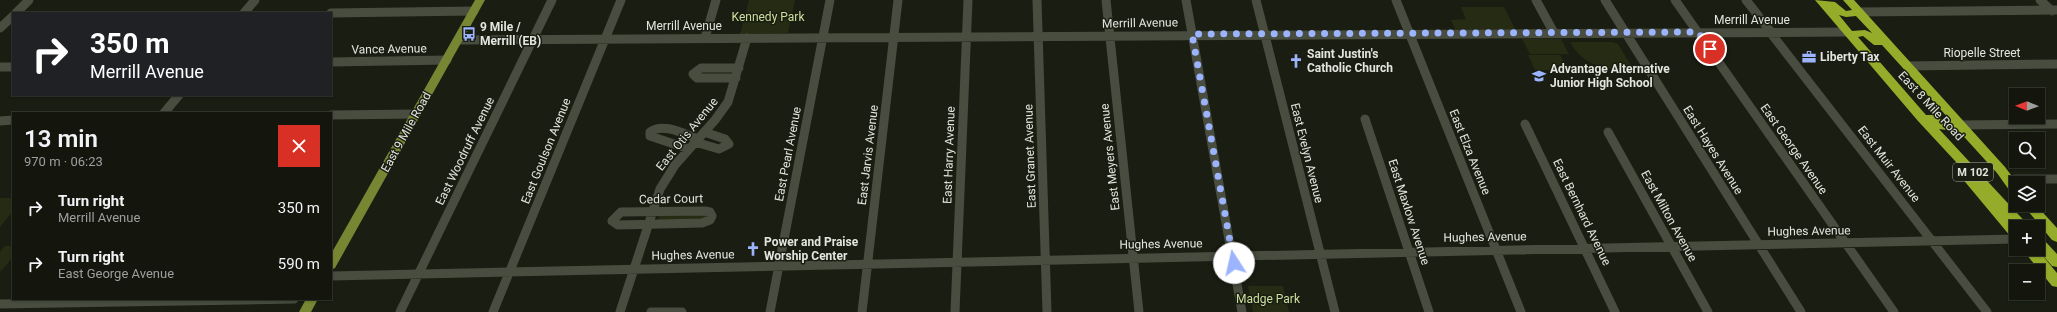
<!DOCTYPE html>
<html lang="en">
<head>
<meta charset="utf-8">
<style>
  body { margin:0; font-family:Roboto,sans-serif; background:#1d1f17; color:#f1f3f6; height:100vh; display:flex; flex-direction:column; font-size:15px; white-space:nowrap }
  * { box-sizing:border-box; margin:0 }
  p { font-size:13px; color:#9d9f9e }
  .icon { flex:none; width:22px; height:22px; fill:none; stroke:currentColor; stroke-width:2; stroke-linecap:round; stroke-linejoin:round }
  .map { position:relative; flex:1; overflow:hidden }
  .drawer { position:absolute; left:12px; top:112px; width:320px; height:188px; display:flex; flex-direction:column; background:#14160e; border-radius:0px; box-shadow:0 1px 3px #0004,0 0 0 1px #33352e }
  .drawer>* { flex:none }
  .hud { position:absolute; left:12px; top:12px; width:320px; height:84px; border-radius:0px; box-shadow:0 1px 3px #0004,0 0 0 1px #33352e; background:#202124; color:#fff; overflow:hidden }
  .needle { width:26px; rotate:271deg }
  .fabs { position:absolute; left:2009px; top:88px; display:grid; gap:8px }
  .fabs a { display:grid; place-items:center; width:36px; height:36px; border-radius:0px; background:#14160e; box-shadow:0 1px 3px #0004,0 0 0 1px #33352e; font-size:20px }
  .pin { position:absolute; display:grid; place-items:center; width:34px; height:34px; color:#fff; margin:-17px; border:2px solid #fff; border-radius:50%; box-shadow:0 1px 4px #0007 }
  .me { position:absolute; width:44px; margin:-22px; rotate:350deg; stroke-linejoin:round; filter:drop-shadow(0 0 3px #0008) }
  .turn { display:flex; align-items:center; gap:14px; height:84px; padding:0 12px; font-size:18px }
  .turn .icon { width:52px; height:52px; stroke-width:2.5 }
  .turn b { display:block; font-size:28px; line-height:34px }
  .round { display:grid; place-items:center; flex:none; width:42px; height:42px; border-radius:0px; background:#1d1f17 }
  .headline { display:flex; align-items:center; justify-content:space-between; height:68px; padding:0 12px }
  h1 { font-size:24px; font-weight:600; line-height:30px }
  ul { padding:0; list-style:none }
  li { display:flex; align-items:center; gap:12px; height:56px; padding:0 12px }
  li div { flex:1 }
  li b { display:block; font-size:15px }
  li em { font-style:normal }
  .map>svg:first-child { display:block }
</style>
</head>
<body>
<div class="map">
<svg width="2057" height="312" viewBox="0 0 2057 312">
  <rect width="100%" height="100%" fill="#1a1d12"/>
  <path fill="#262c14" d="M749 0H795L788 33 740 34Z
    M1461 7H1504L1515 29H1455L1451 20 1466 19Z
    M1522 39H1561L1569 54H1530Z
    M1570 42H1612L1618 44 1634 70C1609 72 1583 66 1570 42Z
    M1528 55H1560L1568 70H1535Z
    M0 198H13V211L0 227Z
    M708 214 707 219 657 221 659 216Z
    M5 246H13V257L0 272V252Z
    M1248 286H1283L1289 312H1253Z"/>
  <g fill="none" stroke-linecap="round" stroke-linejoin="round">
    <path stroke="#494d40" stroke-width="9" d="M1037 0 1047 312
      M1106 0 1139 312
      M1186 0 1242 312
      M1256 0 1335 312
      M1396 0 1521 312
      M1536 0 1554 33
      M1605 0 1801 312
      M1675 0 1894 312
      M1746 0 1771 32
      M2040 0 2052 11
      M1858 12 2057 10
      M16 13 29 0
      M244 13 255 0
      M331 13 474 11
      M0 28 13 16
      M1770 32 1987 312
      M705 38 716 0
      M458 40 1847 32
      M331 62 447 60
      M1907 66 2057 64
      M0 67H13
      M736 78H697L693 74 701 68H739
      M164 113 179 95
      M331 115 416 114
      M1365 119 1429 312
      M0 121 13 120
      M1525 124 1615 312
      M1959 125 2057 124
      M1608 132 1708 312
      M695 142 719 149 729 144 725 139 704 132
      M689 149 650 136V132C663 122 684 134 698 139
      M2015 179H2057
      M705 211 710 212 712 216 710 220 702 223 618 225 612 221 621 212Z
      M331 276 2016 239
      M0 304 294 299
      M400 312 552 0
      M493 312 621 0
      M620 312 660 189 675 165 715 120 728 102 747 38
      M651 312H682
      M770 312 830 0
      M862 312 898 0
      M955 312 968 0"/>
    <path fill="#768632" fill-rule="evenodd" d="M475 0H485L335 268 331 270V254Z
      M306 299H318L311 312H299Z"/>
    <path fill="#94ac29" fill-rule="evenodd" d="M1815 0 1835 2 1846 11 1852 10 1843 0H1854L2005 167 2017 183 2016 195 2012 194 1997 173 1956 128 1947 130 1939 129 2030 227H2016V239L2011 237 1966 183 1964 180 1969 176 1918 121ZM1839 15 1846 17 1856 16 1872 33 1865 30 1852 31ZM1863 36 1874 45H1882L1951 121 1944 122 1934 115H1926L1858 37Z
      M2023 205H2036L2057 228V242L2052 240Z
      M2038 237 2043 239 2057 254V267L2052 266 2037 249Z
      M2022 249H2037L2057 273V287L2052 286Z"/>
  </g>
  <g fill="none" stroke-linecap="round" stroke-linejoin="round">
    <path stroke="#9cb4fd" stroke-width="7" stroke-dasharray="0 12.6" d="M1234 263 1192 34 1698 32 1710 49"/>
  </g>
  <defs>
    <symbol id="bus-bare" viewBox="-9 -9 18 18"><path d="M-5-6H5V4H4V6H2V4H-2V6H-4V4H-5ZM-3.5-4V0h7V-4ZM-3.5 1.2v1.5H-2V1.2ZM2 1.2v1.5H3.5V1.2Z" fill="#9cb4fd" stroke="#1a1d12" stroke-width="2.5" paint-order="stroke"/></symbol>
    <symbol id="office-bare" viewBox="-9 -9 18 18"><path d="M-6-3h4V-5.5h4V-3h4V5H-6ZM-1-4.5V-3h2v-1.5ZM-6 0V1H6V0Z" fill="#9cb4fd" stroke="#1a1d12" stroke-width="2.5" paint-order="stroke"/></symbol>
    <symbol id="church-bare" viewBox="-9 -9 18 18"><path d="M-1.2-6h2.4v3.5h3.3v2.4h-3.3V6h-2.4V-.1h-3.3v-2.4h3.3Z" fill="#9cb4fd" stroke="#1a1d12" stroke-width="2.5" paint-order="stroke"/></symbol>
    <symbol id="school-bare" viewBox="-9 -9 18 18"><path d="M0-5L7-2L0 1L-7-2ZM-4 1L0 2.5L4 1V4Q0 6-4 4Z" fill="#9cb4fd" stroke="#1a1d12" stroke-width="2.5" paint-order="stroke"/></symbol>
  </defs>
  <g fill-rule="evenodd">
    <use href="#bus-bare" x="459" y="24" width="20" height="20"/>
    <use href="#office-bare" x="1799" y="47" width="20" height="20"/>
    <use href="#church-bare" x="1286" y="51" width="20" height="20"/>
    <use href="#school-bare" x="1529" y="66" width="20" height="20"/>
    <use href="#church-bare" x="743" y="239" width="20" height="20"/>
  </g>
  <g text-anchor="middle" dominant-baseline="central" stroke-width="3" stroke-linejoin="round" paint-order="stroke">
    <rect fill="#1a1d12" stroke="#a7a9a1" stroke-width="1" x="1953" y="163" width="40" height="18" rx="3"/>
    <g font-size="11" font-weight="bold" fill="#e3e5de">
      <text x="1973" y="172">M 102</text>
    </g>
    <g font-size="12" fill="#cede9e" stroke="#1a1d12">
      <text x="768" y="17">Kennedy Park</text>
      <text x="1268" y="299">Madge Park</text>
    </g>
    <g font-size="12" fill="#e3e5de" stroke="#1a1d12">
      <text x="1752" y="20">Merrill Avenue</text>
      <text transform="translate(1140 23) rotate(-1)">Merrill Avenue</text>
      <text x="684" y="26">Merrill Avenue</text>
      <text transform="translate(389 49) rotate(-1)">Vance Avenue</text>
      <text x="1982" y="53">Riopelle Street</text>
      <text transform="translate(1931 106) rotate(47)">East 8 Mile Road</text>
      <text transform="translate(406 132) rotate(-61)">East 9 Mile Road</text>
      <text transform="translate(687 134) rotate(-51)">East Otis Avenue</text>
      <text transform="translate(1794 149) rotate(55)">East George Avenue</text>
      <text transform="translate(1713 150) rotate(58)">East Hayes Avenue</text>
      <text transform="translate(465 151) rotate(-64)">East Woodruff Avenue</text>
      <text transform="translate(546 151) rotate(-68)">East Goulson Avenue</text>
      <text transform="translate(1470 152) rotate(68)">East Elza Avenue</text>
      <text transform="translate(1307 153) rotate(76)">East Evelyn Avenue</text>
      <text transform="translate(788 154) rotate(-79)">East Pearl Avenue</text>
      <text transform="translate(868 155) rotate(-83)">East Jarvis Avenue</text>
      <text transform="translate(949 155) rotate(-88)">East Harry Avenue</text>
      <text transform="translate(1030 156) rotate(-92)">East Granet Avenue</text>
      <text transform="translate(1110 157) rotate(-96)">East Meyers Avenue</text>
      <text transform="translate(1889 164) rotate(52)">East Muir Avenue</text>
      <text transform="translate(671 199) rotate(-1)">Cedar Court</text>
      <text transform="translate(1409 212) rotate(72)">East Maxlow Avenue</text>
      <text transform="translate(1582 212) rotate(64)">East Bernhard Avenue</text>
      <text transform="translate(1669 216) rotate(61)">East Milton Avenue</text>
      <text transform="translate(1809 231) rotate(-1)">Hughes Avenue</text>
      <text transform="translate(1485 237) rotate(-1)">Hughes Avenue</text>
      <text transform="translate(1161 244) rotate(-1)">Hughes Avenue</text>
      <text transform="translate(693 255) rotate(-1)">Hughes Avenue</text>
    </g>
    <g font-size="12" font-weight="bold" fill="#e3e5de" stroke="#1a1d12" text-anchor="start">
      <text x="480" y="27">9 Mile /<tspan x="480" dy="14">Merrill (EB)</tspan></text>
      <text x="1307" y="54">Saint Justin's<tspan x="1307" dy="14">Catholic Church</tspan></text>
      <text x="1820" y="57">Liberty Tax</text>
      <text x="1550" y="69">Advantage Alternative<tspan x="1550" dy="14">Junior High School</tspan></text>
      <text x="764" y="242">Power and Praise<tspan x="764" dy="14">Worship Center</tspan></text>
    </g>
  </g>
</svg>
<div class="fabs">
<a><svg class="needle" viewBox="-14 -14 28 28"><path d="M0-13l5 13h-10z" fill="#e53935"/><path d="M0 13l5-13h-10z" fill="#9d9f9e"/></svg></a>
<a><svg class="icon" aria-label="search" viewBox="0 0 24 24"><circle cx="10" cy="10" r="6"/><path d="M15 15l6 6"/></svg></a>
<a><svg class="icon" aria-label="layers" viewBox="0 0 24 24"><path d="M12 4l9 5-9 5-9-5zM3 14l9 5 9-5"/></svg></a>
<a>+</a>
<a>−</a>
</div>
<div class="pin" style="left:1710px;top:49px;background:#d93025"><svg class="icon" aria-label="arrive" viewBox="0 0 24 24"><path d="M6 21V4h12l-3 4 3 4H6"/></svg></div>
<svg class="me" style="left:1234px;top:263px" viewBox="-20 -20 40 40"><circle r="19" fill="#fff"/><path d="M0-13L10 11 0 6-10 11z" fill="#9cb4fd"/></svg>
<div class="hud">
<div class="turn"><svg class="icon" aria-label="right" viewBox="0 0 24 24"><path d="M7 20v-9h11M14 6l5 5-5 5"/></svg><div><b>350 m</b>Merrill Avenue</div></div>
</div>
<section class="drawer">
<div class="headline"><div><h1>13 min</h1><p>970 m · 06:23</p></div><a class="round" style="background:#d93025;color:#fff"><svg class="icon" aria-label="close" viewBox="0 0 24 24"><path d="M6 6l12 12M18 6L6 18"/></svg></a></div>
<ul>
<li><svg class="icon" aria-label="right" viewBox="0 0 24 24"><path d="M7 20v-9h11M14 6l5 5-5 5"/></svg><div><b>Turn right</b><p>Merrill Avenue</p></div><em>350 m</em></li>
<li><svg class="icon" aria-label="right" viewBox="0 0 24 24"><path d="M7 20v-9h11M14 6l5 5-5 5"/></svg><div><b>Turn right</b><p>East George Avenue</p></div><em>590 m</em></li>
</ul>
</section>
</div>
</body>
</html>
